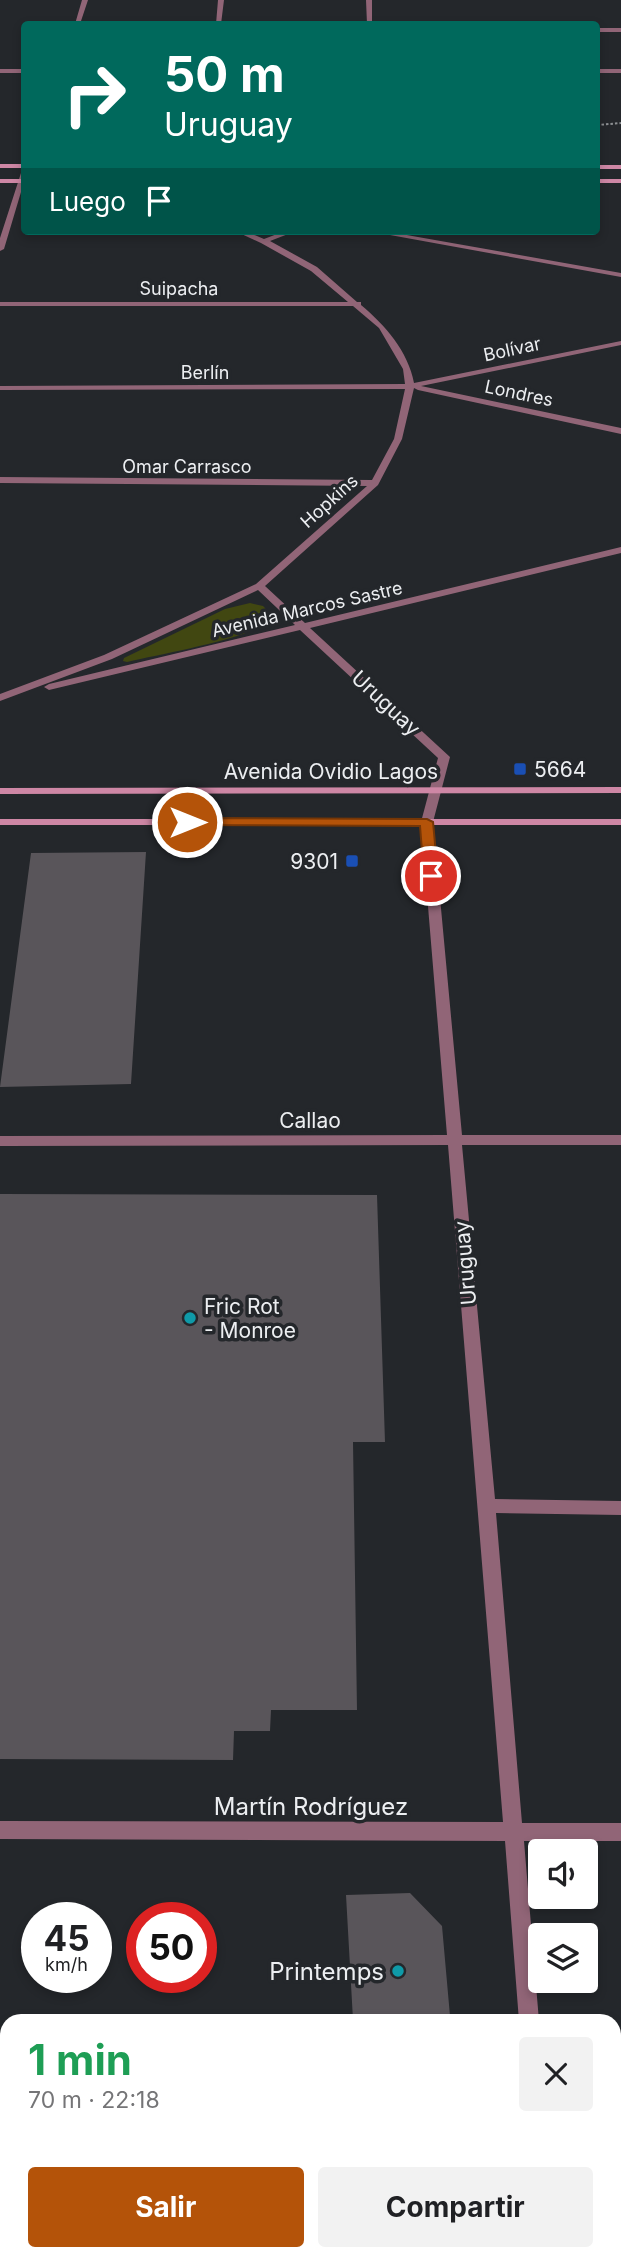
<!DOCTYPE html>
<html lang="es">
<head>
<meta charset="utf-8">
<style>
  body { margin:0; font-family:Inter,sans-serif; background:#f2f2f2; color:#202124; height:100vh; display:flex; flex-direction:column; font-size:26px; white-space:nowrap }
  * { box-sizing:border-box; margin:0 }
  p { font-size:23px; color:#757577 }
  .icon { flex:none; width:38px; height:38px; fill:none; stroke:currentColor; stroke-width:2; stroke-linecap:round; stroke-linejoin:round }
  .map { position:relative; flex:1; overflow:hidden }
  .drawer { position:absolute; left:0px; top:2014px; width:621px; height:247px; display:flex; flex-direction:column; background:#fff; border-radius:21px 21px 0 0; box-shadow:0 4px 10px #0003 }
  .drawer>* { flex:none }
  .guide { position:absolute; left:21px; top:21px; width:579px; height:214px; border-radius:7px; box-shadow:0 4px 10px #0003; background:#00695c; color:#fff; overflow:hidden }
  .tools { position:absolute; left:528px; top:1839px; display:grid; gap:14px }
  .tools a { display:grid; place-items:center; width:70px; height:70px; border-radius:7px; background:#fff; box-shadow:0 4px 10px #0003; font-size:35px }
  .speed { position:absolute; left:21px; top:1902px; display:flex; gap:14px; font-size:35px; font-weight:700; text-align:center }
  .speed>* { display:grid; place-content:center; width:91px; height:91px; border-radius:50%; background:#fff; box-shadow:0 4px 10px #0003; line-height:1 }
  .speed small { font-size:18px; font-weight:400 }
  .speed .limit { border:10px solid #d22; background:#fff; color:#111 }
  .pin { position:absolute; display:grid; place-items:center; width:60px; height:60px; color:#fff; margin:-30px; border:4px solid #fff; border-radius:50%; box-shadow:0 2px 7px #0007 }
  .me { position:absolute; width:77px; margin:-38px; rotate:90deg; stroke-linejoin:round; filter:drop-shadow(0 0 5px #0008) }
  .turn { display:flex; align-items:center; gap:24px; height:147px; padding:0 28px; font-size:32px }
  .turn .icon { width:91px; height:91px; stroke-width:2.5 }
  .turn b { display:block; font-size:49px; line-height:60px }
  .then { display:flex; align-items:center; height:66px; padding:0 28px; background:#0003; gap:14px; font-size:26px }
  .round { display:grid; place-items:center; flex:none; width:74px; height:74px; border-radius:7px; background:#f2f2f2 }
  .head { display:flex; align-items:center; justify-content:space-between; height:119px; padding:0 28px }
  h1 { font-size:42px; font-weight:700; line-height:52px; color:#1e9e55 }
  .button { display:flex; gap:14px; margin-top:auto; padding:14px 28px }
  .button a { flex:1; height:80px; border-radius:7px; background:#b45309; color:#fff; font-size:28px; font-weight:700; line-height:80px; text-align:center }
  .button a+a { background:#f2f2f2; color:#202124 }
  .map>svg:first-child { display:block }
</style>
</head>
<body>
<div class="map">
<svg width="621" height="2260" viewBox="0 0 621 2260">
  <rect width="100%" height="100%" fill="#24272b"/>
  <path fill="#414711" d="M250 603 263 606 271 614 270 622C239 641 165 653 127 662L123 661 124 658 225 609Z"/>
  <path fill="#59555a" d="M146 852 131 1084 0 1087 31 853Z
    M0 1194 377 1195 385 1442H353L357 1710H271L270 1731H234L233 1760 0 1759Z
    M410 1893 442 1926 450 2016 353 2020 346 1895Z"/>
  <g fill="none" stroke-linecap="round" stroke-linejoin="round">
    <path stroke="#8c8f92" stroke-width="2" stroke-dasharray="2.5 2" stroke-linecap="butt" d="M597 125 621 123"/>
    <path fill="#916577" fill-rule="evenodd" d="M82 0H88L80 24H75Z
      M218 0H224L221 24H216Z
      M366 0H372V24H367Z
      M597 28H621V32H597Z
      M0 69H24V73H0Z
      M597 69H621V73H597Z
      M24 171V182L4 249 0 251V238L21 173Z
      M235 231H245L264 239 285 231H296L270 241 317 267 357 302H361V305C385 325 408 351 414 383L621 341V345L421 386 621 428V434L418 390 414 388 402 439 378 485 265 586 305 623 621 547V553L310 628 450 757 433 822 462 1135H621V1145H462L495 1499 621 1501V1515L496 1513 522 1823H621V1841H524L539 2021H519L505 1841 0 1839V1821L503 1822 448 1145 0 1146V1136L447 1135 421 822 438 758 300 630 49 690 44 687 49 684 295 625 258 590 112 659 0 701V694L104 655 256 584 367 486 0 483V477L372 480 394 439 405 389 0 390V386L405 384 403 369 379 328 353 306H0V302H348L311 271 261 243Z
      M368 231H384L621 273V277Z
      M538 2254H560V2260H538Z"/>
    <path fill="#ce87a5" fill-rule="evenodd" d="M0 164H24V168H0Z
      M597 165H621V169H597Z
      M0 179H24V183H0Z
      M597 179H621V183H597Z
      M621 787V793L0 794V788Z
      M0 819H621V825H0Z"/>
  </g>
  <path fill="#b45309" stroke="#753606" stroke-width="2" d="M187 818 427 819 433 822 438 876 431 880 424 876 420 826 182 825 180 822Z"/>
  <g fill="#1a4fb4" stroke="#24272b" stroke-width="2.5">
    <rect x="513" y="762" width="14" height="14" rx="3.5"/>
    <rect x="345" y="854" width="14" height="14" rx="3.5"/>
  </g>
  <g fill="#0f9aa8" stroke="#24272b" stroke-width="2.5">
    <circle cx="190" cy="1318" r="7"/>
    <circle cx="398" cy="1971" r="7"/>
  </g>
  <g text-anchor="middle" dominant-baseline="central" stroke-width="7" stroke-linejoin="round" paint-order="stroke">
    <g font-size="18" fill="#eceef1" stroke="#24272b">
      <text x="179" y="288">Suipacha</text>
      <text transform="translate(512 349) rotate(-12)">Bolívar</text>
      <text x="205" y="372">Berlín</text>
      <text transform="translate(519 393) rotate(12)">Londres</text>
      <text x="187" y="466">Omar Carrasco</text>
      <text transform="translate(329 501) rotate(-42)">Hopkins</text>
      <text transform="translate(307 609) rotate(-13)">Avenida Marcos Sastre</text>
    </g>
    <g font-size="21" fill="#eceef1" stroke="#24272b">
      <text transform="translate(386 703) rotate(43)">Uruguay</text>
      <text x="331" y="771">Avenida Ovidio Lagos</text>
      <text x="310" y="1120">Callao</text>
      <text transform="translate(465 1263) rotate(-95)">Uruguay</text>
    </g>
    <g font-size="21" fill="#eceef1" stroke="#24272b" text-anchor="start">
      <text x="534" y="769">5664</text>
      <text x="338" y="861" text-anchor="end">9301</text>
      <text x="204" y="1306">Fric Rot<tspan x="204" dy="24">- Monroe</tspan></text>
    </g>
    <g font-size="24" fill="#eceef1" stroke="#24272b">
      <text x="311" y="1806">Martín Rodríguez</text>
    </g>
    <g font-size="24" fill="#eceef1" stroke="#24272b" text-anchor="end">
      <text x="384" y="1971">Printemps</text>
    </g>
  </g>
</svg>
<div class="tools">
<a><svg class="icon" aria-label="sound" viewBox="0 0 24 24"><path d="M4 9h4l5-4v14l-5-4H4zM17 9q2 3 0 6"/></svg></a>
<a><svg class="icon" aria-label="layers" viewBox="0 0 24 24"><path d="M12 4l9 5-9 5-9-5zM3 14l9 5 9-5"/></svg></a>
</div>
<div class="speed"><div>45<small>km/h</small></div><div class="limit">50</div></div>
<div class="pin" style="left:431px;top:876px;background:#d93025"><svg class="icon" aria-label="arrive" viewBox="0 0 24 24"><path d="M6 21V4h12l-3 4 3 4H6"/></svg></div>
<svg class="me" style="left:187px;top:822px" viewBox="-20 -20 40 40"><circle r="17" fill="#b45309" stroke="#fff" stroke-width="3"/><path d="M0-11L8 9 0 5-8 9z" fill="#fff"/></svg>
<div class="guide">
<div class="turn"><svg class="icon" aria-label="right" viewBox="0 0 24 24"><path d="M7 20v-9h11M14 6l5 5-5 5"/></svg><div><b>50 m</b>Uruguay</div></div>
<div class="then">Luego<svg class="icon" aria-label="arrive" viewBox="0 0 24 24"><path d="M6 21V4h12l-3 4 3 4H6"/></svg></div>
</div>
<section class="drawer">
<div class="head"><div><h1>1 min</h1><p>70 m · 22:18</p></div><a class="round"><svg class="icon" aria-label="close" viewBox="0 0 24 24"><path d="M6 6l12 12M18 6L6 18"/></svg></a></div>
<div class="button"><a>Salir</a><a>Compartir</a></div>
</section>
</div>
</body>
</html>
